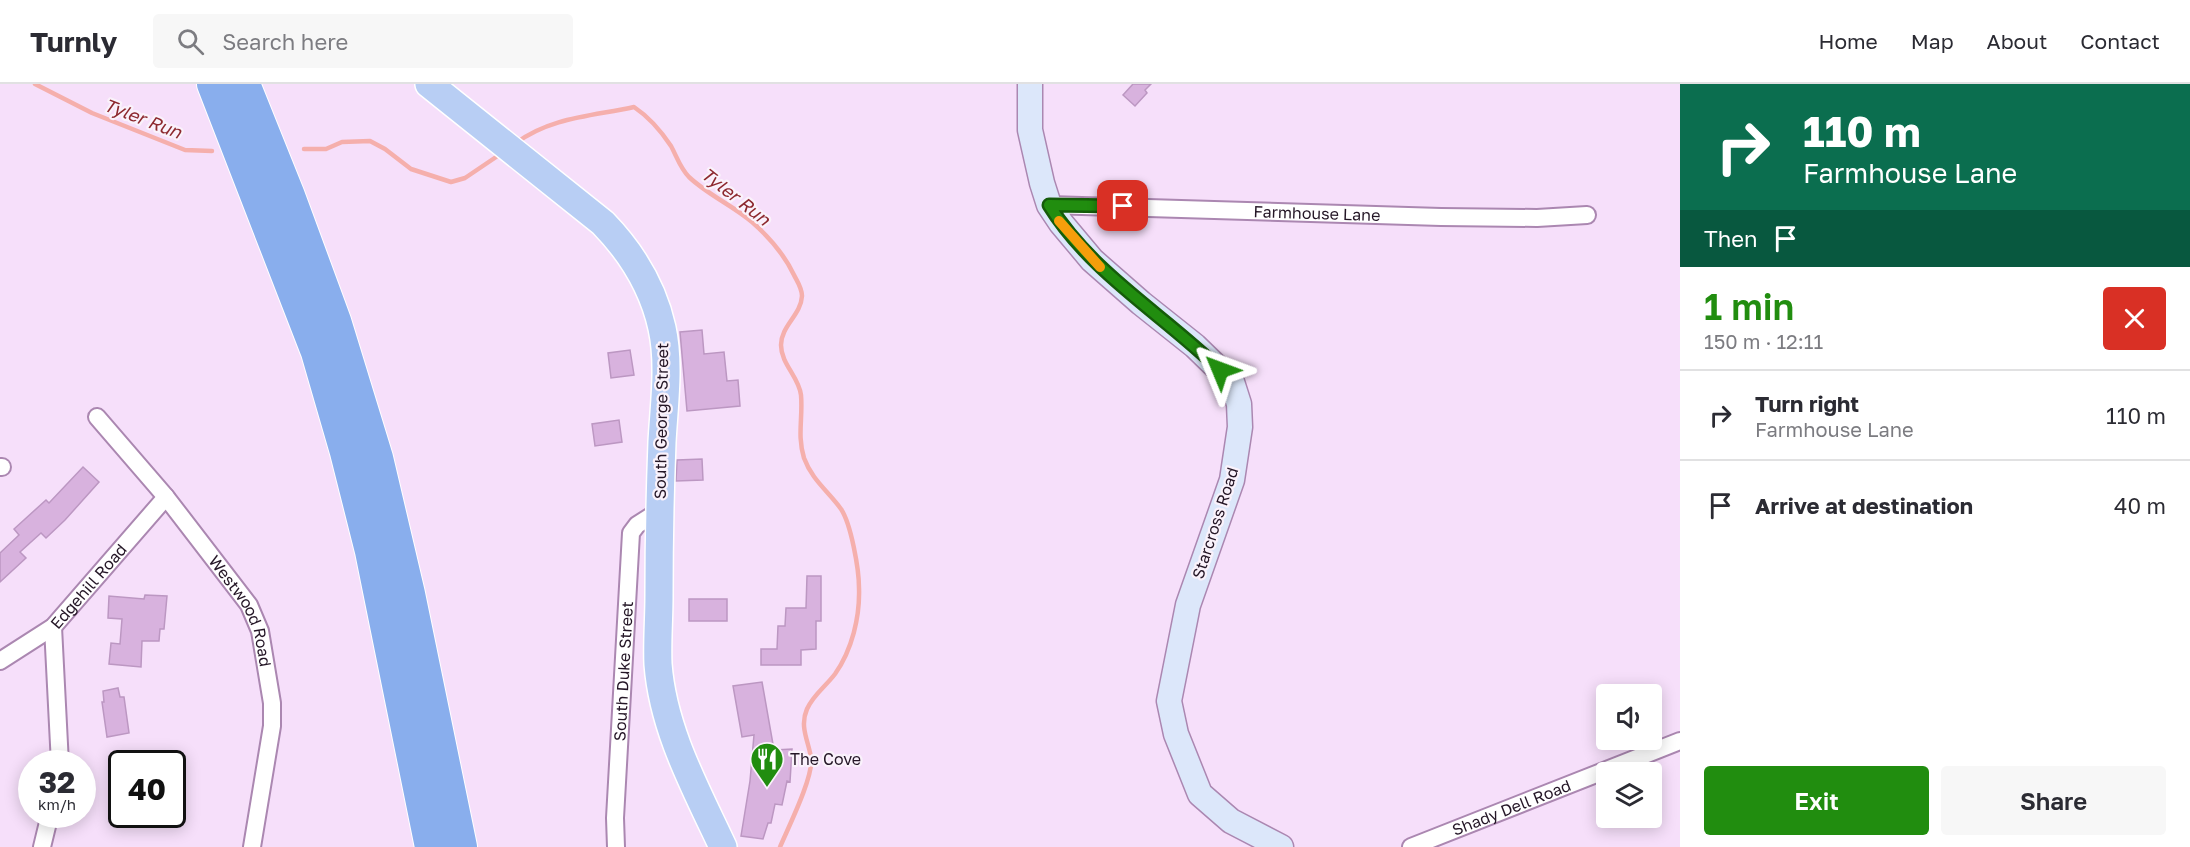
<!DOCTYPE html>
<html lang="en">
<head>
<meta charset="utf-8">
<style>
  body { margin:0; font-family:"Golos Text",sans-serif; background:#f7f7f7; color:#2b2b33; height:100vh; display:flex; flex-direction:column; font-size:22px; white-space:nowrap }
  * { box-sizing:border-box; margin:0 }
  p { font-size:20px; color:#7c7c81 }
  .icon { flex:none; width:33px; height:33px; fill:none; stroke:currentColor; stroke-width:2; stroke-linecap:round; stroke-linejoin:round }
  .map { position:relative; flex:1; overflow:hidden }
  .panel { display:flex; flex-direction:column; background:#fff; width:510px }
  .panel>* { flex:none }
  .banner { background:#0b6e4f; color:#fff; overflow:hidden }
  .fabs { position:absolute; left:1596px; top:600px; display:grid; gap:12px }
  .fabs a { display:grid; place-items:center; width:66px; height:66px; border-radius:6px; background:#fff; box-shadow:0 3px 15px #0003; font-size:30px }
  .speed { position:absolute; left:18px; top:666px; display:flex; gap:12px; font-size:30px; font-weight:700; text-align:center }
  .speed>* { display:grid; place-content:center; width:78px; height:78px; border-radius:50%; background:#fff; box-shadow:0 3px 15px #0003; line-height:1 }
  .speed small { font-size:15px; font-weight:400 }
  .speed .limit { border:3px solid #111; border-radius:9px; background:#fff; color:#111 }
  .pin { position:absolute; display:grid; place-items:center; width:51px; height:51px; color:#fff; margin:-26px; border-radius:12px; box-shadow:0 3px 9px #0006 }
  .me { position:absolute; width:66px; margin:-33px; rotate:314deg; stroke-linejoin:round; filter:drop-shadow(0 0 4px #0008) }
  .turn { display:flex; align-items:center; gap:21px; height:126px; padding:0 24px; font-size:27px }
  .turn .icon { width:78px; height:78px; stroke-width:2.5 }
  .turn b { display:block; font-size:42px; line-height:51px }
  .then { display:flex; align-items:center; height:57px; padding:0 24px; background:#0003; gap:12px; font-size:22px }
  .round { display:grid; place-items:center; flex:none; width:63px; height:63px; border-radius:6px; background:#f7f7f7 }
  .head { display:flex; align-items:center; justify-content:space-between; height:102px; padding:0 24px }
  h1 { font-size:36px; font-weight:600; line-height:45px; color:#218d0f }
  .primary-button { display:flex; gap:12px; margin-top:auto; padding:12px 24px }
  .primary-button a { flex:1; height:69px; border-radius:6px; background:#218d0f; color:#fff; font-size:24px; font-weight:600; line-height:69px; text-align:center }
  .primary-button a+a { background:#f7f7f7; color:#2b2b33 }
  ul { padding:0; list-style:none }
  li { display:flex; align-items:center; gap:18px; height:90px; padding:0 24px; border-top:2px solid #e1e1e2 }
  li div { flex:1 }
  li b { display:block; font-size:22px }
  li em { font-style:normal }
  header { display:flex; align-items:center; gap:36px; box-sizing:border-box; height:84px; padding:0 30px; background:#fff; border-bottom:2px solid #e1e1e2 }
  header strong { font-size:28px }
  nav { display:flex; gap:33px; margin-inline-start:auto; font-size:21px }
  .search { width:420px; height:54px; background:#f7f7f7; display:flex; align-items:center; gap:15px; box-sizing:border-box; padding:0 21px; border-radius:6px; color:#7c7c81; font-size:22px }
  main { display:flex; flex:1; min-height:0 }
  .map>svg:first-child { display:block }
</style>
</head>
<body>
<header>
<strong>Turnly</strong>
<div class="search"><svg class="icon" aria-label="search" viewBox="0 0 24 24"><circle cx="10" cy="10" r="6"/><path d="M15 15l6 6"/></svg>Search here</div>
<nav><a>Home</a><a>Map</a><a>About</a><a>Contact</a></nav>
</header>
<main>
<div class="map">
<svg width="1680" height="763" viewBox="0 0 1680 763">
  <rect width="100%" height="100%" fill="#f6dffa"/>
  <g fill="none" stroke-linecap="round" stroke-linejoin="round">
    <path stroke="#f5afac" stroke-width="4.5" d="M35 0 92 29 185 66 212 67
      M516 59C551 33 593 32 634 23 649 33 661 47 671 62 677 73 680 84 689 93 708 111 732 121 752 138 768 152 785 172 794 191 797 197 802 204 802 212 801 231 781 242 781 261 781 280 799 293 801 311 803 334 797 351 804 374 812 396 828 407 841 425 851 440 859 485 859 504 860 533 852 566 835 590 826 602 813 611 807 625 799 643 809 658 811 674 814 692 788 744 780 763
      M304 65H326L342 58 370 57 385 65 411 85 451 98 465 94 502 69"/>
  </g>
  <path fill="#d8b2de" stroke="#bc97c2" stroke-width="1.5" d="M1133 0H1151L1145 6 1147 9 1135 22 1123 11Z
    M702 246 704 270 724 268 727 297 738 296 740 322 687 327 680 248Z
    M630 266 634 291 611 294 608 269Z
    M619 336 622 358 595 362 592 340Z
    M702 375 703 396 676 397 677 376Z
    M83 383 99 398 65 436 46 454 41 449 20 468 26 474 0 498V469L19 451 14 445 46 416 49 419Z
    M807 492H821V537H816V565L801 566V581H761V565H777L778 542H785L786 524H806Z
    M145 511 167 512 164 545H160L159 557H142L141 583 109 580 111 559 120 560 122 535 108 534 109 512 144 515Z
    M689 515H727V537H689Z
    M762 598 774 666 792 665 790 698 787 697 782 721 775 720 771 739H768L763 755 741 752 750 697 754 651 742 653 733 602Z
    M118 604 120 613H124L129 649 107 653 102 618H104L103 607Z"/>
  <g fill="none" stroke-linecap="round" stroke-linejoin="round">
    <defs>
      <g id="street">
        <path id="s1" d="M1049 121 1441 133 1537 134 1587 131"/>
        <path id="s2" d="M97 333 166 413 249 521 260 547 272 619V642L252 763"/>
        <path d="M0 383H2"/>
        <path d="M53 543 60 680"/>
        <path id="s3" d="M0 577 53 543 166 413"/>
        <path d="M42 763 50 730"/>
        <path id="s4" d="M616 763 615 734 631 449 637 441 659 427"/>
        <path id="s5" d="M1411 763 1680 657"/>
      </g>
      <path id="secondary" d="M1030 0V46L1042 99 1049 121 1061 139 1092 176 1141 219 1195 262 1232 298 1239 320 1240 343 1232 396 1188 521 1169 617 1176 650 1200 710 1231 737 1281 763"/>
      <path id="primary" d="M429 0 603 139C632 169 653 203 662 244 670 280 664 321 662 358 660 409 659 461 659 512 659 535 657 558 658 580 663 646 696 705 723 763"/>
      <path id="highway" d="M213 0 317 268 346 368 371 467 431 763
        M244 0 289 112 335 237 377 374 409 510 461 763"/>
    </defs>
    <use href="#street" stroke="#ab87b1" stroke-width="20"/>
    <use href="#secondary" stroke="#ab87b1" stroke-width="27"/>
    <use href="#primary" stroke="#fff" stroke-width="30"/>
    <use href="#highway" stroke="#fff" stroke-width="34"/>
    <use href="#street" stroke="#fff" stroke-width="16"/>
    <use href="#secondary" stroke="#dce7fa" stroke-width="24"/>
    <use href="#primary" stroke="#b8cef4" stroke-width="27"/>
    <use href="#highway" stroke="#89aeed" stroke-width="32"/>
  </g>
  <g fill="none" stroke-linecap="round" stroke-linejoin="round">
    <defs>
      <path id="route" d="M1123 122 1049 121C1092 190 1163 230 1220 286"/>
    </defs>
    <use href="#route" stroke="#155c0a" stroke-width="15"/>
    <use href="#route" stroke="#218d0f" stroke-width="10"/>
    <path stroke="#f59e0b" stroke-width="10" d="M1059 137 1100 183"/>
  </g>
  <defs>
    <symbol id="restaurant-pin" viewBox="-11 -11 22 30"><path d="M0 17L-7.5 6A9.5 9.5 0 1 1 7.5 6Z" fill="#218d0f" stroke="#faf2fb"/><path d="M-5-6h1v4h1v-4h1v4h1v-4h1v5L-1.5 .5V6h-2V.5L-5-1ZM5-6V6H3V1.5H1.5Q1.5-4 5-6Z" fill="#fff"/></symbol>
  </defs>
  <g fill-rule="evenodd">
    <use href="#restaurant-pin" x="748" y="656" width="38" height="52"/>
  </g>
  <g text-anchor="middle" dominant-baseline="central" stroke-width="4.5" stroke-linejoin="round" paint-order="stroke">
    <g font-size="16" fill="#241626" stroke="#faf2fb">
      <text stroke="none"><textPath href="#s1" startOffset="268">Farmhouse Lane</textPath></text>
      <text transform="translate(661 337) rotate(-89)">South George Street</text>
      <text transform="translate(1215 439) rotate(-72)">Starcross Road</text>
      <text stroke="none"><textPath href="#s3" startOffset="117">Edgehill Road</textPath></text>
      <text stroke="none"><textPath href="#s2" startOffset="244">Westwood Road</textPath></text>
      <text stroke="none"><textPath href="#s4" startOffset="176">South Duke Street</textPath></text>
      <text stroke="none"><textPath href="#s5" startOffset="108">Shady Dell Road</textPath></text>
    </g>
    <g font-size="16" fill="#241626" stroke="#faf2fb" text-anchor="start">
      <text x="790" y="675">The Cove</text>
    </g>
    <g font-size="18" font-style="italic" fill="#8d292f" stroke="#faf2fb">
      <text transform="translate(143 34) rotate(21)">Tyler Run</text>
      <text transform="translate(736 112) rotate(38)">Tyler Run</text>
    </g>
  </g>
</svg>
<div class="fabs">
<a><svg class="icon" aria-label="sound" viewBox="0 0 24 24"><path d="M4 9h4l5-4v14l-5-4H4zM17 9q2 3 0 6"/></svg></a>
<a><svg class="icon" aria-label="layers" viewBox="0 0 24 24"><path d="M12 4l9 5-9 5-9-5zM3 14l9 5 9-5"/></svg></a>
</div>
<div class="speed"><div>32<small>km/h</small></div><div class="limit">40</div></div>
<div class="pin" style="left:1123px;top:122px;background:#d93025"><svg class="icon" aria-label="arrive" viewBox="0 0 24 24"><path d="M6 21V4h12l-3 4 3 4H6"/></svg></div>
<svg class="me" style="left:1220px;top:286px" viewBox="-20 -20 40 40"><path d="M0-17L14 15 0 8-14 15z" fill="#218d0f" stroke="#fff" stroke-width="4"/></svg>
</div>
<section class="panel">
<div class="banner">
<div class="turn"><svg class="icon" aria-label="right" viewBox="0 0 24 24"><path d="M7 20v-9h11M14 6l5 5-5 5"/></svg><div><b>110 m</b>Farmhouse Lane</div></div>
<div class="then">Then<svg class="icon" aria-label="arrive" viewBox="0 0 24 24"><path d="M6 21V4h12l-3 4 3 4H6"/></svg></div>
</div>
<div class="head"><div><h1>1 min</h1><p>150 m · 12:11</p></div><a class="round" style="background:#d93025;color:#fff"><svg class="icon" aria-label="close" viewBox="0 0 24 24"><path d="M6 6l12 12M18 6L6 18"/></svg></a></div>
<ul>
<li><svg class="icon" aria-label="right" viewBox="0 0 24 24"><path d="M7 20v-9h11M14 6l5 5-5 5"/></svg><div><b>Turn right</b><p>Farmhouse Lane</p></div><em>110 m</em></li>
<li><svg class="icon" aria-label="arrive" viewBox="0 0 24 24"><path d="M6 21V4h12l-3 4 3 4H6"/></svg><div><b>Arrive at destination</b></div><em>40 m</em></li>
</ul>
<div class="primary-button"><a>Exit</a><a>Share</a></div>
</section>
</main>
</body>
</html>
